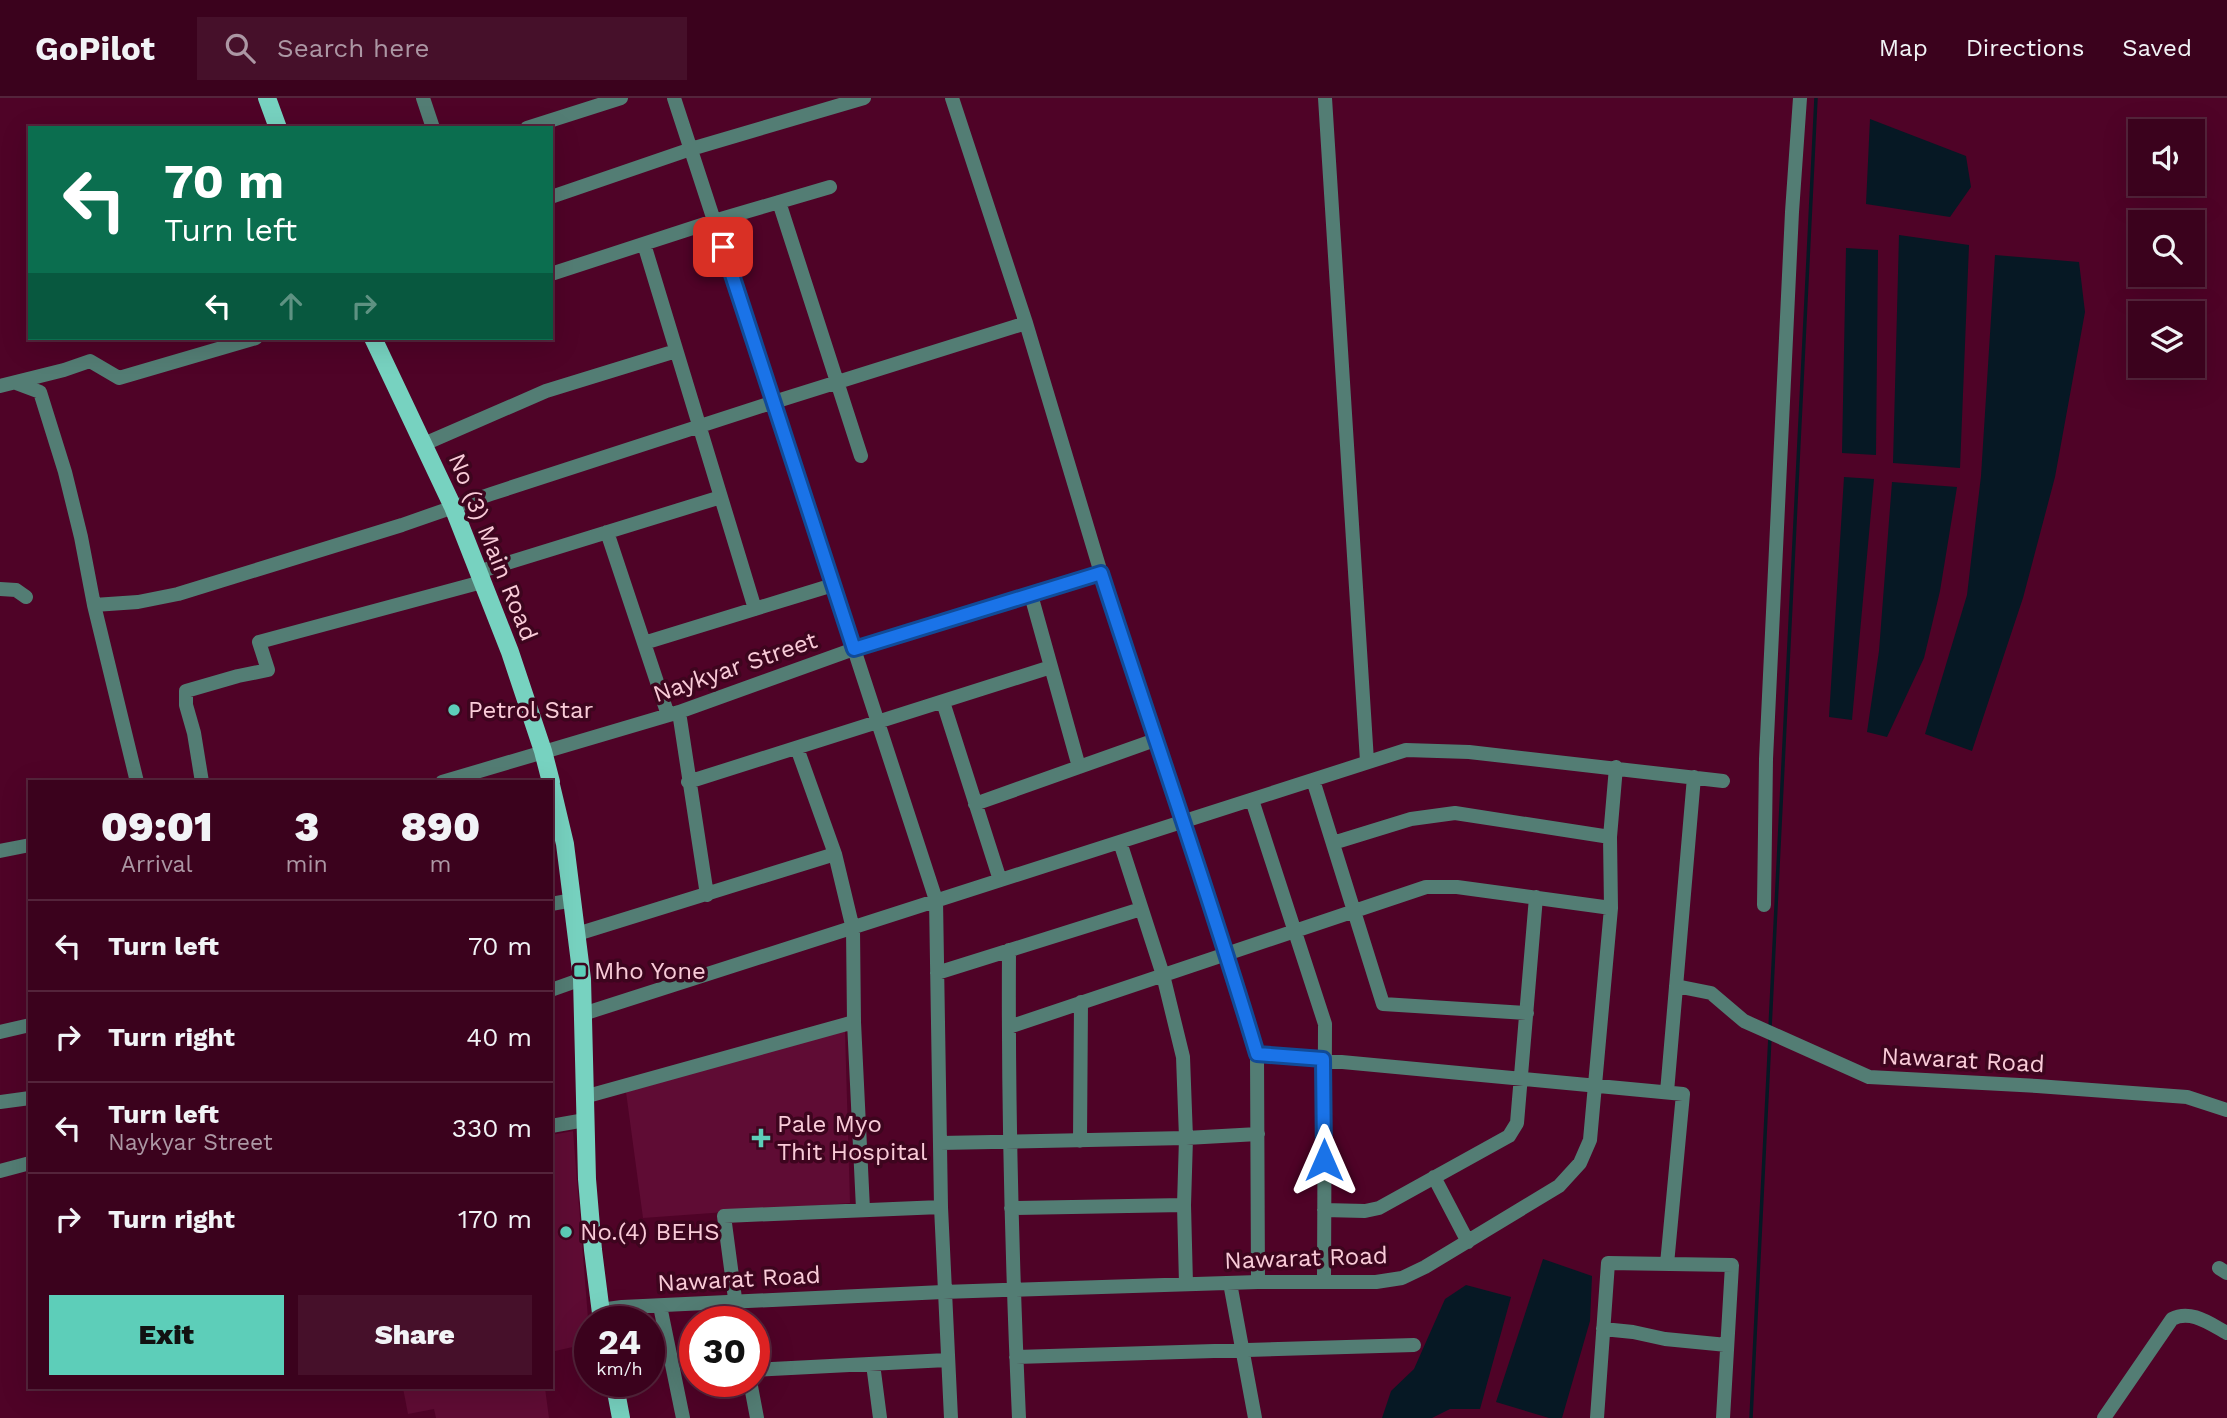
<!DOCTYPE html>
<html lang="en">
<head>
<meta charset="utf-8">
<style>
  body { margin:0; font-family:"Work Sans",sans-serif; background:#46102a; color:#f1f3f6; height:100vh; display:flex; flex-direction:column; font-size:26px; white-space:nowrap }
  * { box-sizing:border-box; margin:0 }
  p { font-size:23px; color:#ac97a4 }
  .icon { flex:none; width:38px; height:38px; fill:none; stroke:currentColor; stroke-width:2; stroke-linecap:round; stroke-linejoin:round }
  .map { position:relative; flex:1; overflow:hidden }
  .sheet { position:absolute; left:28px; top:682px; width:525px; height:609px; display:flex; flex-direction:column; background:#3b021d; border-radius:0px; box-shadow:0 7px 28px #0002,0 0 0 2px #54243b }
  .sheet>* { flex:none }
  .banner { position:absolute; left:28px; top:28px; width:525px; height:214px; border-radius:0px; box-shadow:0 7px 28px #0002,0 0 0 2px #54243b; background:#0b6e4f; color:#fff; overflow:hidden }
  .controls { position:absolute; left:2128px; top:21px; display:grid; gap:14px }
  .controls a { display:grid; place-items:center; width:77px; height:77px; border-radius:0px; background:#3b021d; box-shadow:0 7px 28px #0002,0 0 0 2px #54243b; font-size:35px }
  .speed { position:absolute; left:574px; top:1208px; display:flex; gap:14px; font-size:35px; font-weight:700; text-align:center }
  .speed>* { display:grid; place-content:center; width:91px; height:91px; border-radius:50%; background:#3b021d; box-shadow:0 7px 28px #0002,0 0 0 2px #54243b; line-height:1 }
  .speed small { font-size:18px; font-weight:400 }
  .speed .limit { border:10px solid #d22; background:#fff; color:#111 }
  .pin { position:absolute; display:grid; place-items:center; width:60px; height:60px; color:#fff; margin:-30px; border-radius:14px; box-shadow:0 4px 10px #0006 }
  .me { position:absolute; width:77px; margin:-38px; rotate:0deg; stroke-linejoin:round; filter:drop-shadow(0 0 5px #0008) }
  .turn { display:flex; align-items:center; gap:24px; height:147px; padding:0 21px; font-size:32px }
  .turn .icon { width:91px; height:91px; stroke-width:2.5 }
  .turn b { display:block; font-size:49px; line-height:60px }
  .lanes { display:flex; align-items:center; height:66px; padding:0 21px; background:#0003; justify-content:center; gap:35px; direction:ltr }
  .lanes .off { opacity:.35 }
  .eta { display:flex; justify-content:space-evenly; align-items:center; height:119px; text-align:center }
  .eta b { font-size:42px; font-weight:800; line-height:49px }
  .cta { display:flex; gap:14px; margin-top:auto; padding:14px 21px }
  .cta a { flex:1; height:80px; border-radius:0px; background:#5dceb9; color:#111; font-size:28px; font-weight:800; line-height:80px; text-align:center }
  .cta a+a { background:#46102a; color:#f1f3f6 }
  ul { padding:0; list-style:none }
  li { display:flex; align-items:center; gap:21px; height:91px; padding:0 21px; border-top:2px solid #54243b }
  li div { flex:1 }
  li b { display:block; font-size:26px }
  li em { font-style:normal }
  header { display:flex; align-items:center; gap:42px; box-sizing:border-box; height:98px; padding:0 35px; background:#3b021d; border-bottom:2px solid #54243b }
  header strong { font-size:33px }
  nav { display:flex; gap:38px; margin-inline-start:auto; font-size:24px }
  .search { width:490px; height:63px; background:#46102a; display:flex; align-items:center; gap:18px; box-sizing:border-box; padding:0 24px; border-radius:0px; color:#ac97a4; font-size:26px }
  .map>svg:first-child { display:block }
</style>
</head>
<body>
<header>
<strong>GoPilot</strong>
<div class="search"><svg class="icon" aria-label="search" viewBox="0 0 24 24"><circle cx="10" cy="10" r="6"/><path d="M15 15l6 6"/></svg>Search here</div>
<nav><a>Map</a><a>Directions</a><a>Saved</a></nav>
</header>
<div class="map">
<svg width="2227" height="1320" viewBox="0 0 2227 1320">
  <rect width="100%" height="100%" fill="#4f0327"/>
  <path fill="#5f0c34" d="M845 933 850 1105 643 1120 626 994Z
    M573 1033 590 1245 551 1254V1037Z
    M403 1290H545L549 1320H436L434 1311 408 1316Z"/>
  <path fill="#061824" d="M1870 21 1966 58 1971 89 1950 119 1866 106Z
    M1899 137 1969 147 1960 370 1893 365Z
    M1846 150 1878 152 1876 357 1842 355Z
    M1995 157 2079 164 2085 214 2055 379 2023 500 1972 653 1925 636 1967 497 1981 378Z
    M1844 379 1874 381 1852 622 1829 619Z
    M1892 384 1957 389 1940 493 1924 560 1887 639 1867 634 1879 553Z
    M1543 1161 1592 1178 1590 1223 1562 1320H1549L1496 1304Z
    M1466 1187 1511 1199 1480 1311H1450L1432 1320H1382L1391 1293 1414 1271 1445 1201Z"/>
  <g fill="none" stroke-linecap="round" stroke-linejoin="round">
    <path stroke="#061824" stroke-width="3.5" d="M1770 930 1816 0
      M1751 1320 1770 938"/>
    <path stroke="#537d74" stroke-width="14" d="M423 0 433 30
      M674 0 936 802 941 1109 951 1320
      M952 0 1026 225 1101 475 1155 642 1184 724 1227 855 1257 956 1258 1184
      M1325 0 1367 663
      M527 30 621 0
      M551 99 691 51 864 0
      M779 104 861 358
      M644 146 755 511
      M551 176 714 123 830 89
      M16 285 40 294 65 374 81 439 94 507 138 504 178 496 402 427 491 396 774 304 1026 225
      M0 288 64 272 90 263 119 280 256 240
      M424 346 546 293 676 253
      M607 434 668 617
      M478 474 721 399
      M0 491 16 492 26 499
      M1031 497 1079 669
      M94 507 137 684
      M644 545 833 487
      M943 604 1000 782
      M679 614 707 797
      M797 650 835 756 853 831 854 924 863 1111
      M1313 682 1383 906 1527 915
      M202 684 194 635 186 607V593L238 578 268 572 259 544 482 484
      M442 684 679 614 854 551 1101 475
      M688 684 1051 569
      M1252 702 1325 926 1324 1184
      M975 706 1155 642
      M1120 744 1163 877 1183 959 1186 1040 1184 1107 1186 1186
      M1333 745 1411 721 1455 715 1610 739
      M0 753 30 747
      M551 806 573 802
      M1764 807 1766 661 1792 114 1800 0
      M577 836 835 756
      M1009 852C1008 1008 1012 1164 1019 1320
      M937 875 1141 811
      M1676 888 1711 895 1744 923 1869 979 2037 988 2187 999 2227 1012
      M551 892 582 881
      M583 916 1406 652 1469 654 1723 683
      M1009 929 1426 789H1457L1611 810
      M0 934 30 927
      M1257 956 1683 996 1667 1166
      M1667 994 1694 679
      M584 999 854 924
      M0 1004 30 1000
      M551 1028 585 1022
      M1080 1043 1081 904
      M940 1045 1186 1040 1258 1036
      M0 1073 30 1065
      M1434 1079 1468 1144
      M1011 1110 1184 1107
      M1324 1112 1365 1113 1379 1110 1509 1038 1517 1025 1536 799
      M2219 1170 2227 1175
      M1230 1185 1255 1320
      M660 1208 683 1320
      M600 1212 622 1209 943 1194 1258 1184H1376L1402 1180 1425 1169 1559 1088 1580 1065 1590 1042 1611 810 1610 739 1616 669
      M738 1223 724 1118 941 1109
      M1603 1231 1633 1234 1665 1241 1727 1247
      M1016 1259 1414 1247
      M873 1266 880 1320
      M754 1272 947 1262
      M750 1283 757 1320
      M1597 1320 1608 1165 1732 1167 1723 1320
      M2104 1320 2172 1221C2191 1211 2210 1226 2227 1235"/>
    <path stroke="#77d2c0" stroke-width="18" d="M267 0 278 30
      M373 240 453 409 510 554 543 653 551 684
      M551 687 565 746 582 881 587 1081 593 1152 602 1223
      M614 1283 621 1320"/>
  </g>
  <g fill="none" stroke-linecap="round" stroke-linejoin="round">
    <defs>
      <path id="route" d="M723 149 854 551 1101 475C1153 636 1209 795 1257 956L1323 961 1324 1062"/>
    </defs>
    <use href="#route" stroke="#114b97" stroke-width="18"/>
    <use href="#route" stroke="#1a73e8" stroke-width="12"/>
  </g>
  <g fill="#5dceb9" stroke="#3d051e" stroke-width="2.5">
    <circle cx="454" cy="612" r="7"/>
    <rect x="573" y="866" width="14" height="14" rx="3.5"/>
    <path d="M757.5 1029.5h7v7h7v7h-7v7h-7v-7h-7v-7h7z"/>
    <circle cx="566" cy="1134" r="7"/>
  </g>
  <g text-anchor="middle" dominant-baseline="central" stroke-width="7" stroke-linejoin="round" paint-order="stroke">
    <g font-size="24" fill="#f9cbd8" stroke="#3d051e">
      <text transform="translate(493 449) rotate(68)">No (3) Main Road</text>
      <text transform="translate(735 569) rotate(-19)">Naykyar Street</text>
      <text transform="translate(1963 962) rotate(3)">Nawarat Road</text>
      <text transform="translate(1306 1160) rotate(-2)">Nawarat Road</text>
      <text transform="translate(739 1181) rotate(-3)">Nawarat Road</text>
    </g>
    <g font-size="24" fill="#f9cbd8" stroke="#3d051e" text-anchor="start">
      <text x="468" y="612">Petrol Star</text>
      <text x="594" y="873">Mho Yone</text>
      <text x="777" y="1026">Pale Myo<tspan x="777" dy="28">Thit Hospital</tspan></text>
      <text x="580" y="1134">No.(4) BEHS</text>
    </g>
  </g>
</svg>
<div class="controls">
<a><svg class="icon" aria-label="sound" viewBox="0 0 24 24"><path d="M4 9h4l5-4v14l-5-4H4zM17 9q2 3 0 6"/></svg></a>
<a><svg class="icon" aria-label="search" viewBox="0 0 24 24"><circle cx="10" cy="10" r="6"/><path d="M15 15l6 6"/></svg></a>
<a><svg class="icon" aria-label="layers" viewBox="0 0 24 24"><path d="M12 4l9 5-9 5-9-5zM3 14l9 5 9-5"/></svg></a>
</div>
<div class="speed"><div>24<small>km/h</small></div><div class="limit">30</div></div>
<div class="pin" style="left:723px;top:149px;background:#d93025"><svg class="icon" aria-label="arrive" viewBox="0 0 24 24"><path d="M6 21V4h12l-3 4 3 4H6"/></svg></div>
<svg class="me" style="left:1324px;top:1062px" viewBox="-20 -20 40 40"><path d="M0-17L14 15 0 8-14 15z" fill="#1a73e8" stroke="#fff" stroke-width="4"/></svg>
<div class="banner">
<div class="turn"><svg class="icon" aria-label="left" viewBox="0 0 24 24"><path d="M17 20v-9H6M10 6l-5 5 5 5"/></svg><div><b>70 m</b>Turn left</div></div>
<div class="lanes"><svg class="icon" aria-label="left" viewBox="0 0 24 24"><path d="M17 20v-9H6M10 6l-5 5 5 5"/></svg><svg class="icon off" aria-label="ahead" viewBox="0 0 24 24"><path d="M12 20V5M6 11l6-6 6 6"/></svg><svg class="icon off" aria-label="right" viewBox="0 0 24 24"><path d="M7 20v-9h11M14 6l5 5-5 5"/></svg></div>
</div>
<section class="sheet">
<div class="eta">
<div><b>09:01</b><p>Arrival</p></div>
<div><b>3</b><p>min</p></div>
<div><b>890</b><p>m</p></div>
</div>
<ul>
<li><svg class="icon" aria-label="left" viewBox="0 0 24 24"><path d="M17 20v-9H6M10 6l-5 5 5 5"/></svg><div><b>Turn left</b></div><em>70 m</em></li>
<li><svg class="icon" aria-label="right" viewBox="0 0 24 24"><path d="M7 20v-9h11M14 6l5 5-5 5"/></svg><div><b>Turn right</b></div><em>40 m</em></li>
<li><svg class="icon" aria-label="left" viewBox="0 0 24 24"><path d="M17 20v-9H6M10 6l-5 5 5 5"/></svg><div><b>Turn left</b><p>Naykyar Street</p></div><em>330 m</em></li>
<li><svg class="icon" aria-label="right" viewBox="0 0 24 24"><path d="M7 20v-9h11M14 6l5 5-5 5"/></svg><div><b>Turn right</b></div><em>170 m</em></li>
</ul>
<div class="cta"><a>Exit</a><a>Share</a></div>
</section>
</div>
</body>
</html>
